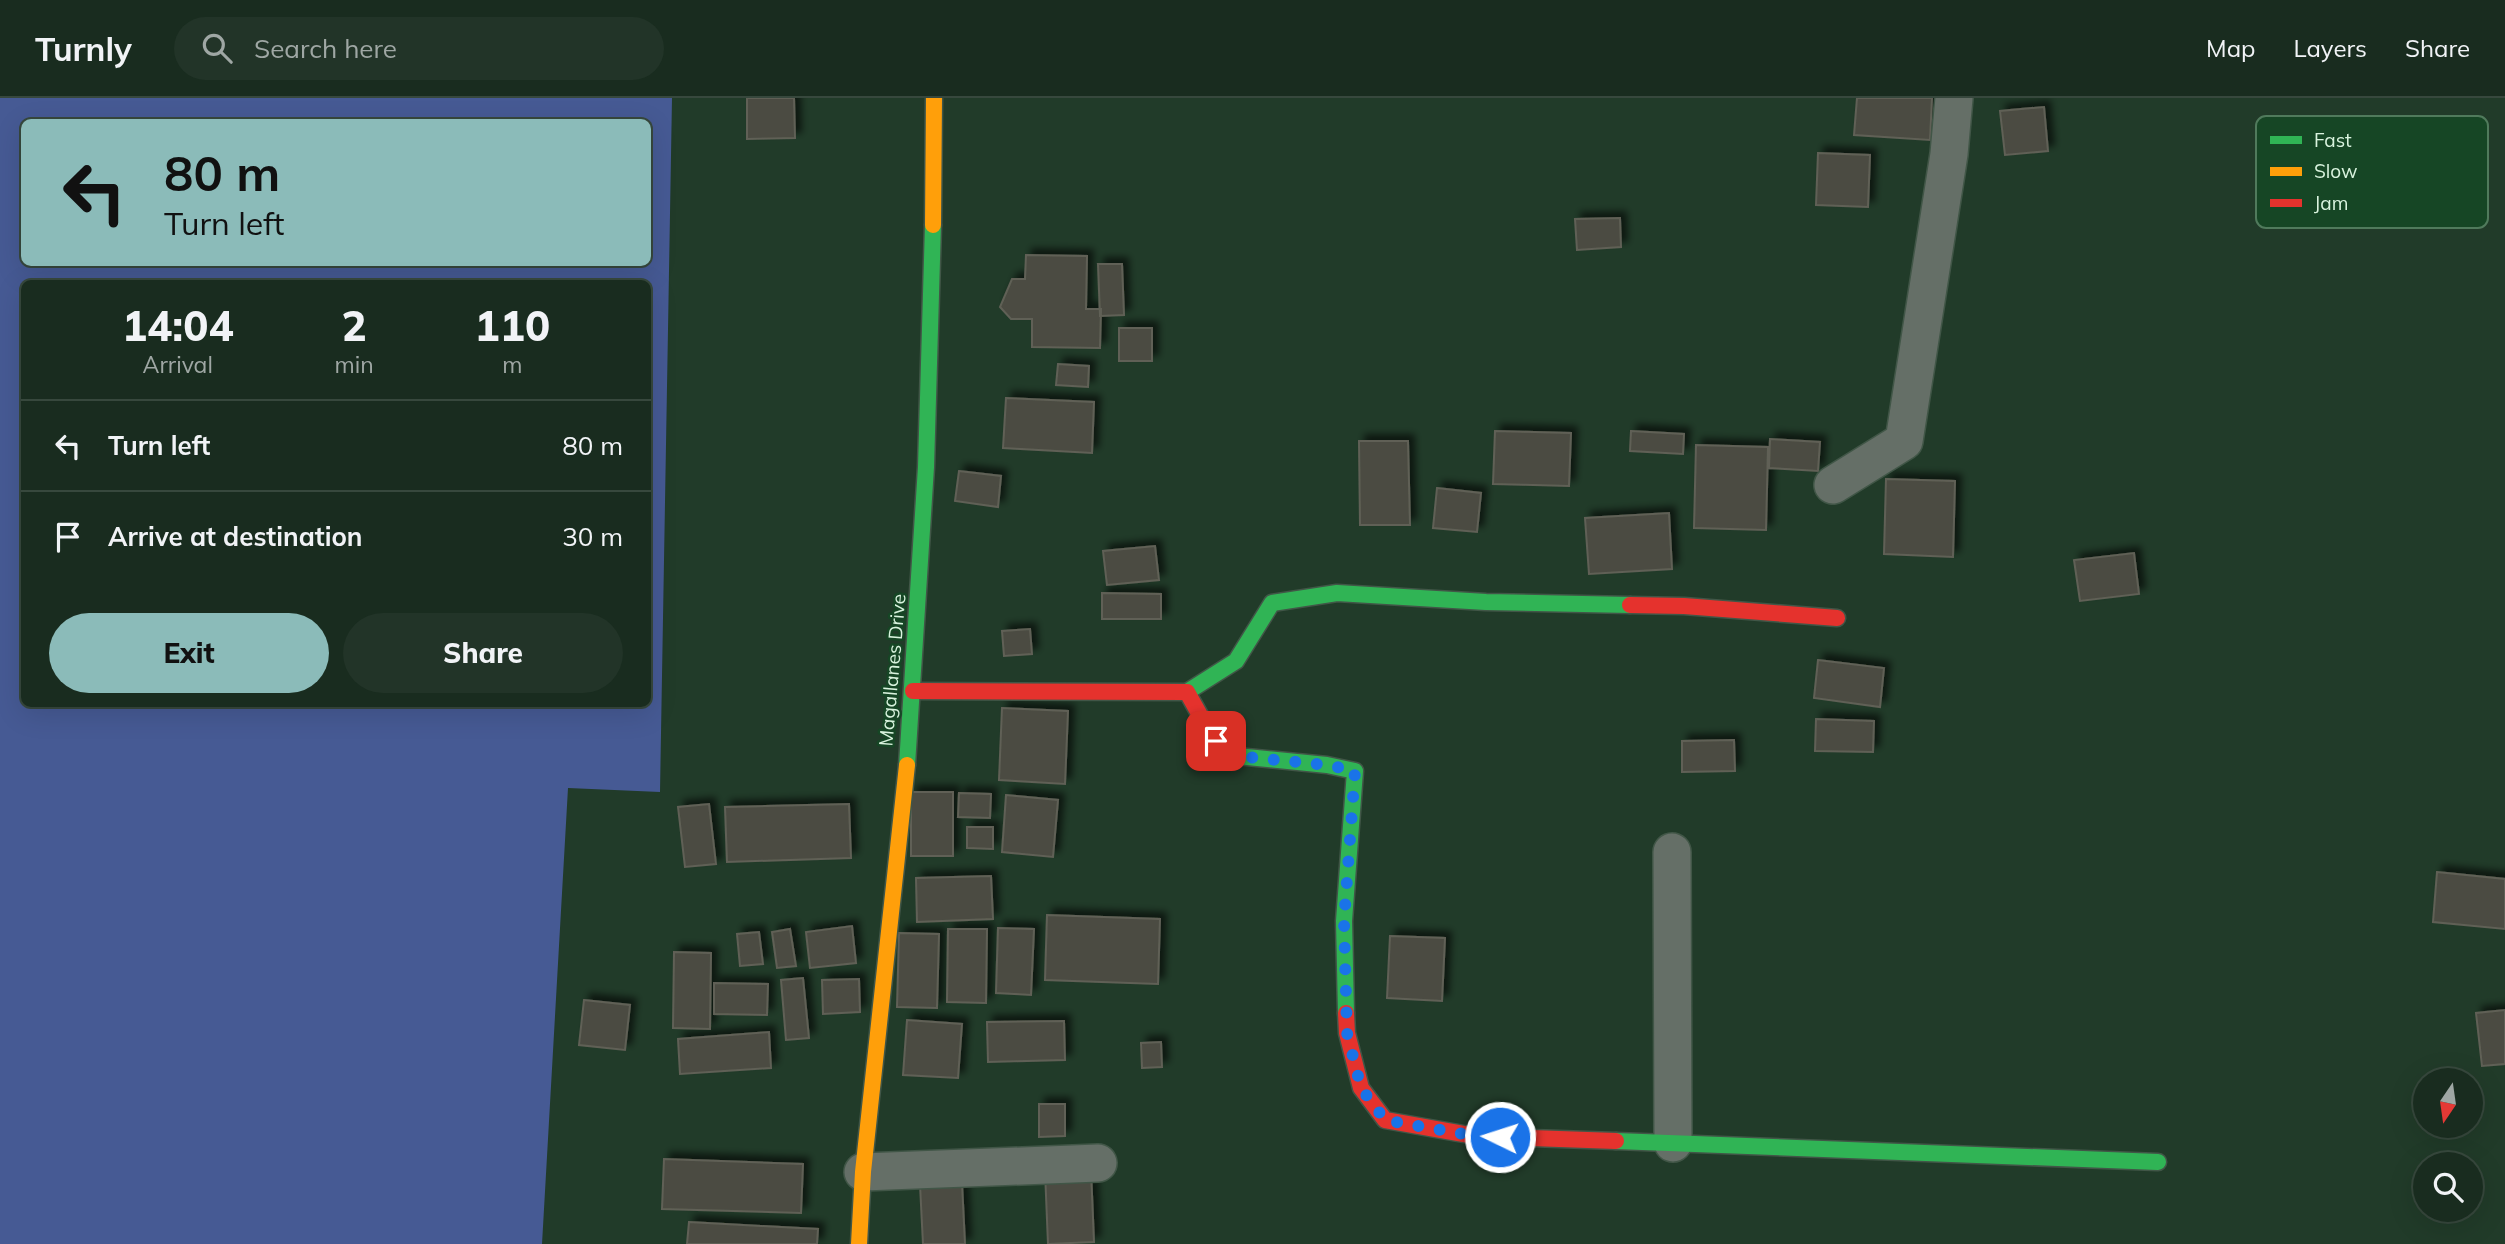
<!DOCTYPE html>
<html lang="en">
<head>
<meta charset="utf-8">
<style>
  body { margin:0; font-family:Mulish,sans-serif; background:#223428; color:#f1f3f6; height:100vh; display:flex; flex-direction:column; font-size:26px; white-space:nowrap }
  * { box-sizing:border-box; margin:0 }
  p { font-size:23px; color:#9fa7a4 }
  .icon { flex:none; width:38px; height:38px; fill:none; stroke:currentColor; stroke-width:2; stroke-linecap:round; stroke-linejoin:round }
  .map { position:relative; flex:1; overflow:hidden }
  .side { position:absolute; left:21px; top:182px; width:630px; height:427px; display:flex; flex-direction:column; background:#192c1f; border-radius:10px; box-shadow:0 7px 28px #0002,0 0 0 2px #37483d }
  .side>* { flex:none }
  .guide { position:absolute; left:21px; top:21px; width:630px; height:147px; border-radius:10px; box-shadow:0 7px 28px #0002,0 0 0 2px #37483d; background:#8bbbb9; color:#111; overflow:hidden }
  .needle { width:46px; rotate:193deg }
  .buttons { position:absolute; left:2413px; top:970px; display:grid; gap:14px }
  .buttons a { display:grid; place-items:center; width:70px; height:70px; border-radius:50%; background:#192c1f; box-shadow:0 7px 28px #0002,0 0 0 2px #37483d; font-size:35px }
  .pin { position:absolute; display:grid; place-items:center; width:60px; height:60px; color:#fff; margin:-30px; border-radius:14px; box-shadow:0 4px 10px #0006 }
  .me { position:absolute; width:77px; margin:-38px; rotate:274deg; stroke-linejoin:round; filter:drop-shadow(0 0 5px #0008) }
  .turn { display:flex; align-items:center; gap:24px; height:147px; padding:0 28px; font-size:32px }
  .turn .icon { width:91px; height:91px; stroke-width:2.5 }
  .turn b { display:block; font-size:49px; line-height:60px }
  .eta { display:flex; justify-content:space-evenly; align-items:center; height:119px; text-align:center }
  .eta b { font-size:42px; font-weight:800; line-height:49px }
  .button { display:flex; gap:14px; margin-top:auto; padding:14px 28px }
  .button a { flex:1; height:80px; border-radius:42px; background:#8bbbb9; color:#111; font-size:28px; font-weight:800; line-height:80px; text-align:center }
  .button a+a { background:#223428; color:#f1f3f6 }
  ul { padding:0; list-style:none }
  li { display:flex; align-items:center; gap:21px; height:91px; padding:0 28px; border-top:2px solid #37483d }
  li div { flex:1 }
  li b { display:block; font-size:26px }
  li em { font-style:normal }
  header { display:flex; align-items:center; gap:42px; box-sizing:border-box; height:98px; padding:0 35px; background:#192c1f; border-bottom:2px solid #37483d }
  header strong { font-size:33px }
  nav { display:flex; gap:38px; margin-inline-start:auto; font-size:24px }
  .search { width:490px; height:63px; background:#223428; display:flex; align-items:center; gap:18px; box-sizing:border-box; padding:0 24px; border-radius:38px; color:#9fa7a4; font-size:26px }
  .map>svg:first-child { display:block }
</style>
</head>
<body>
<header>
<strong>Turnly</strong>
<div class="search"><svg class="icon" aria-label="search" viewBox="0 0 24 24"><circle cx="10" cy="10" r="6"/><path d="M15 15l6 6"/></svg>Search here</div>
<nav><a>Map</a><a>Layers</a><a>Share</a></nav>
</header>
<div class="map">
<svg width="2505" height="1146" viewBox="0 0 2505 1146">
  <defs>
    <filter id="shadow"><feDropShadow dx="6" dy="-6" stdDeviation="3.5" flood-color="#0009"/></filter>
  </defs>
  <rect width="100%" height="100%" fill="#213b29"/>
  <path fill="#465a94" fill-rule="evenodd" d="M0 0H672L660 694 568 690 542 1146H0ZM24 24H648V164H24ZM24 186H648V606H24Z"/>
  <path fill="#4b4c42" stroke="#606056" stroke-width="2" filter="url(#shadow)" d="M747 0H794L795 40 747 41Z
    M1857 0H1932L1930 42 1854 37Z
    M2044 9 2048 53 2005 57 2000 13Z
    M1818 55 1870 57 1868 109 1816 107Z
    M1620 120 1621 149 1577 152 1575 121Z
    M1026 157 1087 158 1086 211H1101L1100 250 1032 249V221H1011L1000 209 1012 181H1025Z
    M1098 166H1122L1124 217 1100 218Z
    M1119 230H1152V263H1119Z
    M1058 266 1089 268 1088 289 1056 287Z
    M1006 300 1094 304 1092 355 1003 350Z
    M1495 333 1571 335 1569 388 1493 386Z
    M1631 333 1684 336 1683 356 1630 353Z
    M1770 341 1820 344 1818 373 1769 370Z
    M1359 343H1408L1410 427H1360Z
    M1696 347 1768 349 1766 432 1694 430Z
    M959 373 1001 378 998 409 955 403Z
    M1886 381 1955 383 1953 459 1884 456Z
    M1437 390 1481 395 1477 434 1433 430Z
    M1669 415 1672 471 1589 476 1585 420Z
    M1155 448 1159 482 1107 487 1103 453Z
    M2134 455 2139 496 2080 503 2074 462Z
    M1102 495 1161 496V521H1102Z
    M1030 531 1032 556 1004 558 1002 533Z
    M1818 562 1884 570 1880 609 1814 600Z
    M1002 610 1068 613 1065 686 999 682Z
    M1816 621 1874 623 1873 654 1815 653Z
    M1734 642 1735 673 1682 674V643Z
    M911 694H953V758H911Z
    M959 695 991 696 990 720 958 719Z
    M1006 697 1058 702 1053 759 1002 754Z
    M709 706 716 766 685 769 678 709Z
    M849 706 851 760 727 764 725 709Z
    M967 729H993V751L967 750Z
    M2437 774 2505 781V831L2433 824Z
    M991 778 993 821 917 824 916 780Z
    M1047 817 1160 821 1158 886 1045 882Z
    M852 828 856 865 810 870 806 834Z
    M998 830 1034 831 1031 897 996 895Z
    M790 831 796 868 777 870 772 834Z
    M948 831H987L986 905 947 904Z
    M759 834 763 866 740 868 737 836Z
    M899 835 939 836 937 910 897 909Z
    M1390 838 1445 840 1442 903 1387 900Z
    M674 854 711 855 710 931 673 930Z
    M803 880 809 940 786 942 781 882Z
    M859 881 860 914 823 916 822 882Z
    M714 885 768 886 767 917 714 916Z
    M584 902 630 907 625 952 579 947Z
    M2505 912V966L2482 968 2476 915Z
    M907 922 962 926 958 980 903 977Z
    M1064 923 1065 962 988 964 987 924Z
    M769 934 771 970 680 976 678 941Z
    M1161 944 1162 969 1142 970 1141 945Z
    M1039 1006H1065V1038L1039 1039Z
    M664 1061 803 1066 801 1115 662 1111Z
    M1091 1072 1094 1144 1048 1146 1045 1073Z
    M962 1085 965 1146H923L920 1087Z
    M689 1124 818 1131 817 1146H687Z"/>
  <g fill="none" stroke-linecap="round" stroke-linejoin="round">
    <defs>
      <path id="street" d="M1833 387 1904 343 1949 56 1954 0
        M1672 754 1673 1045
        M863 1074 1098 1065"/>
      <path id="fast" d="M1187 594 1236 563 1272 505 1337 495 1486 504 1630 507
        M1206 628 1227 657 1327 667 1355 673 1344 823 1346 915
        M907 667 926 369 933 127
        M1616 1043 2158 1064"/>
      <path id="slow" d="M933 127 934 0
        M859 1146 863 1074 907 667"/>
      <path id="jam" d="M1630 507 1684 508 1837 520
        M913 593 1187 594 1206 628
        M1346 915 1347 935 1361 990 1385 1022 1475 1038 1616 1043"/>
    </defs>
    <use href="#street" stroke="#415647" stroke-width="40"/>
    <use href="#fast" stroke="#415647" stroke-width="19"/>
    <use href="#slow" stroke="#415647" stroke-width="19"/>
    <use href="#jam" stroke="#415647" stroke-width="19"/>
    <use href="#street" stroke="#656f67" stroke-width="37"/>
    <use href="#fast" stroke="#30b455" stroke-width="16"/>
    <use href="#slow" stroke="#ff9f0a" stroke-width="16"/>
    <use href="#jam" stroke="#e5322d" stroke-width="16"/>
  </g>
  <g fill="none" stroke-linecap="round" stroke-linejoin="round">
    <path stroke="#1a73e8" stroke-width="12" stroke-dasharray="0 21.6" d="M1216 643 1227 657 1327 667 1355 673 1344 823 1347 935 1361 990 1385 1022 1475 1038 1500 1039"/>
  </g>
  <g text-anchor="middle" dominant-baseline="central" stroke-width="5" stroke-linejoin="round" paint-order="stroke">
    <g font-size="19" fill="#d9f3de" stroke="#164625">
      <text transform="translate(892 572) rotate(-85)">Magallanes Drive</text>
    </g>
  </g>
  <rect x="2256" y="18" width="232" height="112" rx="10" fill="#164625" stroke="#507a5c" stroke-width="2"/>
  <rect x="2270" y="38" width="32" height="8" fill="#30b455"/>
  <rect x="2270" y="69" width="32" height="9" fill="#ff9f0a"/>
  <rect x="2270" y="101" width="32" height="8" fill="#e5322d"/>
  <g font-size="19" fill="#d9f3de">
    <text x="2314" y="49">Fast</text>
    <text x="2314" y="80">Slow</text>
    <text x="2314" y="112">Jam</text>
  </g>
</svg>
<div class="buttons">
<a><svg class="needle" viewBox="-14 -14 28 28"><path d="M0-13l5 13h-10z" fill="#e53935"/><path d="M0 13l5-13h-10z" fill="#9fa7a4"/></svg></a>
<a><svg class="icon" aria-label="search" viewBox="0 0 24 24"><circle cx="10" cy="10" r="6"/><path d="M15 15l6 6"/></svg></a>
</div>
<div class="pin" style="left:1216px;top:643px;background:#d93025"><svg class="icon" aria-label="arrive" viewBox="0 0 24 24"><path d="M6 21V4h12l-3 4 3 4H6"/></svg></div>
<svg class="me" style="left:1500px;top:1039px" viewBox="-20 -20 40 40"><circle r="17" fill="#1a73e8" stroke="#fff" stroke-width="3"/><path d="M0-11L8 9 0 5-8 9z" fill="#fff"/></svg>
<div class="guide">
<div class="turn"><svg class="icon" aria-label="left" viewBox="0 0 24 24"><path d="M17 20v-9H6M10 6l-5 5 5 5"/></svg><div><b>80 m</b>Turn left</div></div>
</div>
<section class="side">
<div class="eta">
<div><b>14:04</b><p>Arrival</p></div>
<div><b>2</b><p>min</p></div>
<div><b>110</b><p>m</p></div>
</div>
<ul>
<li><svg class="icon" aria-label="left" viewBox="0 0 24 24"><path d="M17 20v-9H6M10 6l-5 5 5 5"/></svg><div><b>Turn left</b></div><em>80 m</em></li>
<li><svg class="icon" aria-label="arrive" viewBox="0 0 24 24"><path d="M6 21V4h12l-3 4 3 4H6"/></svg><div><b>Arrive at destination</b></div><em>30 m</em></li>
</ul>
<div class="button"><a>Exit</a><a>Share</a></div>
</section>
</div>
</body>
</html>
